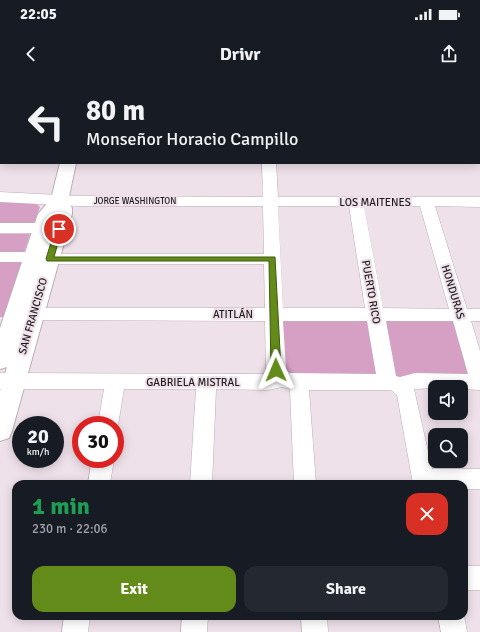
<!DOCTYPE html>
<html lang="en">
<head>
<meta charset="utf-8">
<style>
  body { margin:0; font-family:Signika,sans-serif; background:#242831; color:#f1f3f6; height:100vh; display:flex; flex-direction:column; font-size:15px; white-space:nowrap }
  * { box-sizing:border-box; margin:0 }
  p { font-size:13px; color:#9ea1a6 }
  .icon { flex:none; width:22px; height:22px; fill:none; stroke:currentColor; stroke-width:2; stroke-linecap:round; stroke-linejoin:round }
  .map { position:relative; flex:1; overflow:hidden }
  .panel { position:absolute; left:12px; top:400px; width:456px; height:140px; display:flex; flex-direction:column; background:#171b24; border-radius:12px; box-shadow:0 2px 10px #0003 }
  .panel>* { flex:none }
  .guide { position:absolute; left:0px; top:0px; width:480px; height:84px; box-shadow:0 2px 10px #0003; background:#171b24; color:#f1f3f6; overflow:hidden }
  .controls { position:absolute; left:428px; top:300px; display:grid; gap:8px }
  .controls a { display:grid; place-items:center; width:40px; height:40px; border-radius:8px; background:#171b24; box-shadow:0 2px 10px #0003; font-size:20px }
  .speed { position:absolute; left:12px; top:336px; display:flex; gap:8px; font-size:20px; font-weight:700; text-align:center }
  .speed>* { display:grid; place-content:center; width:52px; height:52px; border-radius:50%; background:#171b24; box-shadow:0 2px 10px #0003; line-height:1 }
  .speed small { font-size:10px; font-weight:400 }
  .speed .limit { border:6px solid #d22; background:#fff; color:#111 }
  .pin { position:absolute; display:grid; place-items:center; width:34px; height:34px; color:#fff; margin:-17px; border:2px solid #fff; border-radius:50%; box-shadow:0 1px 4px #0007 }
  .me { position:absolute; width:44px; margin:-22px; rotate:359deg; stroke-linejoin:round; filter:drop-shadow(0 0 3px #0008) }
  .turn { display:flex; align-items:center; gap:14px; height:84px; padding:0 20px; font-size:18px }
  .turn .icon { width:52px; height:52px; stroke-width:2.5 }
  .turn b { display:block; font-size:28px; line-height:34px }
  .round { display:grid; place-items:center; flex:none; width:42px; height:42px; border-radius:12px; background:#242831 }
  .headline { display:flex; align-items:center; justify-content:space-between; height:68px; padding:0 20px }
  h1 { font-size:24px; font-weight:700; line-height:30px; color:#1e9e55 }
  .cta { display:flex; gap:8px; margin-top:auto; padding:8px 20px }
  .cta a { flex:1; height:46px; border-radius:12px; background:#638b19; color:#fff; font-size:16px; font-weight:700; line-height:46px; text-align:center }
  .cta a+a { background:#242831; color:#f1f3f6 }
  .status { display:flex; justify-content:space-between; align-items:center; height:28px; padding:0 20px; background:#171b24; direction:ltr }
  .status svg { height:11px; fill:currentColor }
  header { display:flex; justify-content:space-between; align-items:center; height:52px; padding:0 20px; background:#171b24; font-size:18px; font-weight:700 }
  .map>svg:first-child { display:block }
</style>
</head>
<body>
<div class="status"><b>22:05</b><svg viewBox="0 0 49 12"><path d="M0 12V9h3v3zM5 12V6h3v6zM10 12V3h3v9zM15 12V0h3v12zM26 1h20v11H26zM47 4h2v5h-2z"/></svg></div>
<header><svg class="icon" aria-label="back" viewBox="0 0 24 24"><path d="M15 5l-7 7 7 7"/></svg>Drivr<svg class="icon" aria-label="share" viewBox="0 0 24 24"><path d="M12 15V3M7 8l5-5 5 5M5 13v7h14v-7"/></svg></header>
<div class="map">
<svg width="480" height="552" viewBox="0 0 480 552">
  <rect width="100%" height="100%" fill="#efe1ea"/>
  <path fill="#d6a0c5" d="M0 122H34L40 127 34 144 0 145Z
    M0 154H30L23 176H0Z
    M0 182H22L4 237H0Z
    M371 237 382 298 292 297 284 292 282 239Z
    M382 240 457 241 472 298 391 297Z"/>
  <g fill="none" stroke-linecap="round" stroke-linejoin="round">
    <defs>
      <path id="minor" d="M0 0H6V1H1L0 6Z
        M479 29H480V37H479Z
        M479 43H480V51H479Z
        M0 50H1V58H0Z
        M262 83H276L278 117H480V127L435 126 467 229H480V241H471L480 271V310L461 309V307L414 309 432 389H480V409H464V404H413L397 315 391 310H309L316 404H294L290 309 282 307 268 310 216 309 212 404H190L196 309H124L118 345 115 351V345H98L104 309H0V293L269 294 266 290 265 241 34 240 28 239 25 234 28 229 34 228H265L264 184H50L44 183 42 179 44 175 50 174H264L263 126H78L0 122V112L78 116 263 117ZM278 126H349L365 228H283ZM364 126H420L449 229 383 228ZM283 241H367L376 294 289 293 286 289ZM386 241H453L468 294 415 293 400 297 396 296Z
        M0 143H42L48 144 50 148 48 152 42 153H0Z
        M0 172H33L39 173 41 177 39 181 33 182H0Z
        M92 379H114L110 404H88Z
        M464 486H480V510H464Z
        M64 536H90L88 552H62Z
        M182 536H208L207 552H181Z
        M301 536H327L328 552H302Z
        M438 536H464L467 552H441Z"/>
      <path id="major" d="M78 0H92V1H78Z
        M60 83H76L68 121 72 128V134L12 351 9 358 0 361V311L7 287 0 289V248L38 134 51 119Z"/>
    </defs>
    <use href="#minor" stroke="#bbaeb6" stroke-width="1"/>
    <use href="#major" stroke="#bbaeb6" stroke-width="2"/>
    <use href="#minor" fill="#fff" fill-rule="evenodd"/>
    <use href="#major" fill="#fff" fill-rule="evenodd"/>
  </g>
  <path fill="#638b19" stroke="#405a10" d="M59 147 62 149 54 177H275L281 290 279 293H273L271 290 269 181H47L46 179 55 149Z"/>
  <g text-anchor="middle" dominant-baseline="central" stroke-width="4" stroke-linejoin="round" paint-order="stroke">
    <g font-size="9" fill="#1e1a1d" stroke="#efe1ea">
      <text x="135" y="121">JORGE WASHINGTON</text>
    </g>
    <g font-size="11" fill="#1e1a1d" stroke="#efe1ea">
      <text x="375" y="122">LOS MAITENES</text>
      <text transform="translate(371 212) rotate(80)">PUERTO RICO</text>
      <text transform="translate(453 212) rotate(73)">HONDURAS</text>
      <text x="233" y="234">ATITLÁN</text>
      <text transform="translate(33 236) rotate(-74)">SAN FRANCISCO</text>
      <text x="193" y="302">GABRIELA MISTRAL</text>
    </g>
  </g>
</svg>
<div class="controls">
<a><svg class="icon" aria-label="sound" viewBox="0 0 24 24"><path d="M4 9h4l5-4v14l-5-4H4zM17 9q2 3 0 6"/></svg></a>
<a><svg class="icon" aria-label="search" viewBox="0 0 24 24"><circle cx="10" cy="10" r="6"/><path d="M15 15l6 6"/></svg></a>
</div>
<div class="speed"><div>20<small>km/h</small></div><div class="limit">30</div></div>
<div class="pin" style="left:59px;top:149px;background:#d93025"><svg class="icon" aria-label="arrive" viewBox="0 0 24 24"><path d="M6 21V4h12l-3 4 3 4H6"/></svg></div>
<svg class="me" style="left:276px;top:290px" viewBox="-20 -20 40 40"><path d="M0-17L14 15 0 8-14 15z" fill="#638b19" stroke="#fff" stroke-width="4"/></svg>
<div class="guide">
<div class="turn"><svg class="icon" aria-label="left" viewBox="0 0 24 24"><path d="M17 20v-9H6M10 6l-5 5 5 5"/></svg><div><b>80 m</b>Monseñor Horacio Campillo</div></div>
</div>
<section class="panel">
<div class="headline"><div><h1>1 min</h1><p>230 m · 22:06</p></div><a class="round" style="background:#d93025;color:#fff"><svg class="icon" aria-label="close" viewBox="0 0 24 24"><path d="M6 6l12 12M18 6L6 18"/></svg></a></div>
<div class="cta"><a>Exit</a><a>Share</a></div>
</section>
</div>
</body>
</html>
